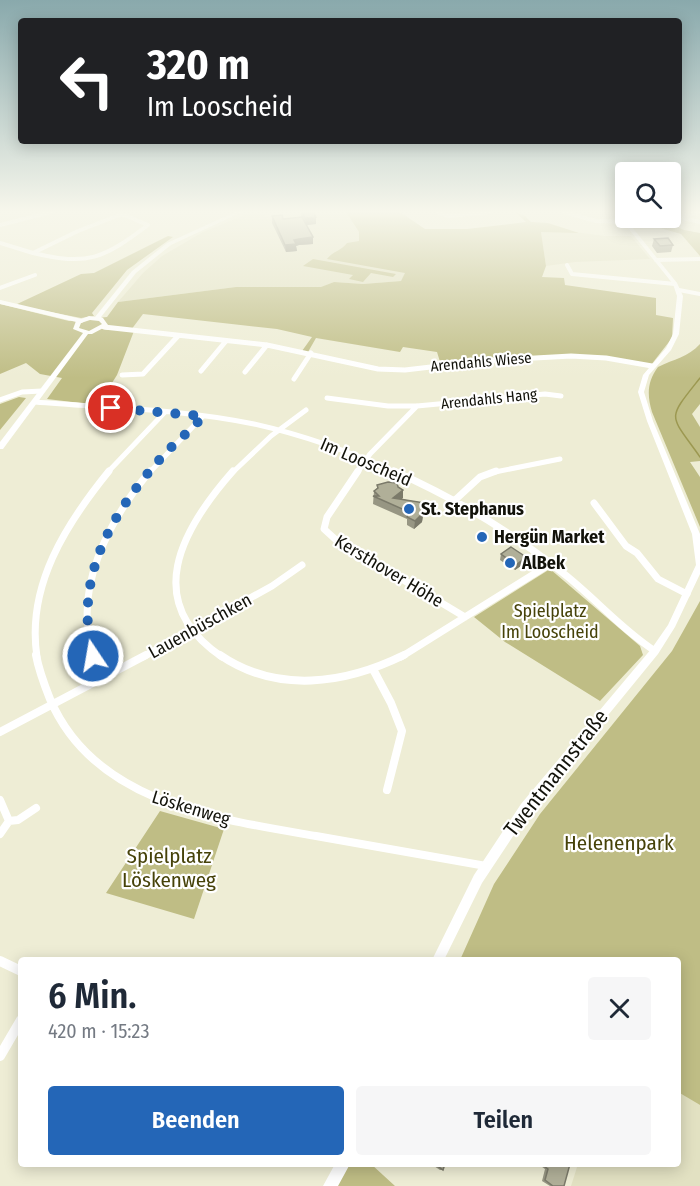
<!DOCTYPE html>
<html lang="de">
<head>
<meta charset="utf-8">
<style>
  body { margin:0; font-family:"Fira Sans Condensed",sans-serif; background:#f6f6f7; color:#1f2937; height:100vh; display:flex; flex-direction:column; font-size:22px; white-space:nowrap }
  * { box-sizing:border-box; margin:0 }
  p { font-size:20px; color:#747a83 }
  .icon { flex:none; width:33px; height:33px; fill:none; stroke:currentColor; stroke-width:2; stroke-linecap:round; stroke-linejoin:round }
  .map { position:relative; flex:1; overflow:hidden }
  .sheet { position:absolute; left:18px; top:957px; width:663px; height:210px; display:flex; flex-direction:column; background:#fff; border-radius:6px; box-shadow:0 3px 15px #0003 }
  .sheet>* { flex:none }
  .guide { position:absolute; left:18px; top:18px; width:664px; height:126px; border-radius:6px; box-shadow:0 3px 15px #0003; background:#202124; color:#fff; overflow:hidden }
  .fabs { position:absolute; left:615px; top:162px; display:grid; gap:12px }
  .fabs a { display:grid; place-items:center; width:66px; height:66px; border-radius:6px; background:#fff; box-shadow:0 3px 15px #0003; font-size:30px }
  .pin { position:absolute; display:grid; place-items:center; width:51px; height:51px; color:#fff; margin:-26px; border:3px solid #fff; border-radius:50%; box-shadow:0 2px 6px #0007 }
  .me { position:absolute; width:66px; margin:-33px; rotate:348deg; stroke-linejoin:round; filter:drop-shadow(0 0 4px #0008) }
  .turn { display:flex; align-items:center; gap:21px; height:126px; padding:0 30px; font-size:27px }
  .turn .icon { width:78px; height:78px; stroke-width:2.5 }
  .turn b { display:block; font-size:42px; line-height:51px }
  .round { display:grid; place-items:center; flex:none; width:63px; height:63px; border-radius:6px; background:#f6f6f7 }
  .overview { display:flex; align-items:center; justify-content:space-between; height:102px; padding:0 30px }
  h1 { font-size:36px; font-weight:600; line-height:45px }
  .primary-button { display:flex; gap:12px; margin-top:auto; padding:12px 30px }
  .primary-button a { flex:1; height:69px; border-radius:6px; background:#2466b7; color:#fff; font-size:24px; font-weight:600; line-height:69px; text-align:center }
  .primary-button a+a { background:#f6f6f7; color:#1f2937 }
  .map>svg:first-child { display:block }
</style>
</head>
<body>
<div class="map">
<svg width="700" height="1186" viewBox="0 0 700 1186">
  <rect width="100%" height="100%" fill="#eeedd5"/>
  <path fill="#e2e1c2" d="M252 212 264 214 265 217 302 212H346L359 232V241L406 273 401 281 363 284 334 282 322 287H236L118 302 143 273 162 256 203 232Z
    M567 231 605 236H631L650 259 575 262 546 266 541 232Z
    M678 1092 700 1105V1186H571L578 1164H678Z"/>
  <path fill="#bfbd85" d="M346 212H400L425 229H467L526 222 515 212 525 216 531 222 548 223 579 233 541 232 546 266 542 277 564 278 565 285 656 298V315L673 318 672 338 651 365 592 356 441 365 437 352 403 347 400 352 316 338 308 352 302 351 312 337 277 329 143 314 131 330 134 331 117 375 98 405 47 399 62 378 40 374 26 363 0 374V304L69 321 107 317 118 302 236 287H321L334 282 363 284 401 281 405 273 327 259C333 251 341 251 347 243L359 241V232Z
    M662 220 684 230 700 233V256L681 234 657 227 630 226Z
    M168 236 173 237 127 270 92 313 94 316 81 318 15 305 81 274 94 273Z
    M313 259 396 274 393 277 371 273 363 282 349 279 353 275 303 266Z
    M700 344V404L692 414 700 427V461L690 462 700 477V527L652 412C647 395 647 382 658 367 674 359 688 357 700 344Z
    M19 397 26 398 0 430V404Z
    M550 569 640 646 643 655 600 701 505 642 474 617Z
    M700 601V1105L678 1092V960H460L494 884 540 814 672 651Z
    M160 811 224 829 194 919 106 893Z
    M344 1164H371L395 1186H331Z"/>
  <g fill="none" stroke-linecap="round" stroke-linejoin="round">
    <path stroke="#9c9851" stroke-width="1.5" d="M700 378C666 421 669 413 700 457"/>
    <path stroke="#fff" stroke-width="4" d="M438 212 449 216 490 212
      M564 212 596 221 626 222
      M122 214 148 225C103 259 88 266 33 253L78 231Z
      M670 215 700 222
      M683 216 698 212
      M0 225 51 212
      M0 243 33 253
      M656 260 700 259
      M567 265 572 274 675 284
      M0 288 35 275
      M679 290 700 294
      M0 302 81 321
      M104 327 109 328"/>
    <path stroke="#fff" stroke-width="5" d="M104 327 267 345 378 369 405 370 482 361 571 356 606 358 652 366
      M201 371 226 341
      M245 372 267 345
      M122 375 143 374 178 336
      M294 379 311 353
      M327 398 388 406H417L545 394 561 396
      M0 400 22 392 42 391
      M35 402C108 408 182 409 254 424 303 435 351 452 397 473
      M107 473 165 412
      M149 473 203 416
      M232 473 271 436 306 410
      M357 473 370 454 417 406
      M490 473 560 459"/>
    <path stroke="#fff" stroke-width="7" d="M358 471 327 517 324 529 335 539 465 617
      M394 471C454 498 512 532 563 573 595 598 621 629 655 651
      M454 501 480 477 496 471
      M594 503 626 546 637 553 658 579 687 594
      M37 657C26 586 66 524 109 471
      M95 657C70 592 109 520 150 471
      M143 657 272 586 302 565
      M222 657C141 602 181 530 233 471
      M401 657 550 564"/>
    <path stroke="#fff" stroke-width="8" d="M36 655C39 671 44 684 50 699 94 803 217 819 316 836 373 846 429 856 486 866
      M94 655 103 678
      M220 655C277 694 345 684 404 655
      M374 671 391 703 402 731 387 790
      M0 732 146 655
      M0 800 9 821
      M0 834 9 821 18 820 36 808"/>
    <path stroke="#fff" stroke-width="10" d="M0 961 21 971
      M0 1056 21 1020"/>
    <path fill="#fff" fill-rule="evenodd" d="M615 212H620L677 283 683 296 679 334 671 350 649 375 644 392 653 421 700 534V574L675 627 658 654 529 812 482 883 444 960H432L474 875 521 804 652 648 668 625 696 565 692 534 647 421 638 392 643 375 666 348 673 334 677 296 673 284Z
      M335 1164H350L338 1186H323Z"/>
    <path fill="#fff" fill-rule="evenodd" d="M235 212H242L171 245 136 273 101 317 103 318 108 325 107 326 92 334H88L3 449H0V442L83 333 73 329 76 321 89 316 95 317 132 271 167 243ZM90 320 99 321 102 324 89 331 79 328 81 323Z"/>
  </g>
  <path fill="#979683" d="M301 212H313L316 217V224L306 225 313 237V244L299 245 296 246 297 251 286 252 272 223V216L283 219 301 217Z
    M654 239 673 245 671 252 657 253 652 246Z
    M377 485 398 487 403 490V498L401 499 425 503 422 522 414 529 407 525V519L373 504 374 491 377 488Z
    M501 554 525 563 515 570 500 560Z
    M431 1164H445L443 1170H440Z
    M538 1164H570L564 1186H550L542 1181 545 1169Z"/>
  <path fill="#7b7a6a" d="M316 217V224L306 225 305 218Z
    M633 218H644L632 220Z
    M313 237V244L299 245 296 246 297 251 286 252 285 245 294 240Z
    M403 490V498L393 506V498Z
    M425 503 422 522 414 529 415 521Z
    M526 557 525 563 515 570 516 565Z"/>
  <path fill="#b0af98" stroke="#7b7a6a" stroke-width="1.5" d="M302 212H313L316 217 305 218Z
    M282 215 283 219 302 217 313 237 299 239 294 240 296 244 285 245 272 216Z
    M668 238 673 245 660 246 654 239Z
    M388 482 397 483 398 487 403 490 393 498 425 503 422 514 415 521 407 517 409 512 373 496H379L374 491 378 488 377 485Z
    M511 547 526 557 516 565 501 554Z
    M435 1164H445L443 1170Z
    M541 1164H570L564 1186H553L545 1180 548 1169Z"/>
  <linearGradient id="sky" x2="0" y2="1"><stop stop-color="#89a9ac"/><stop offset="0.56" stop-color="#f7f7ec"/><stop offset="1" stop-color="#f7f7ec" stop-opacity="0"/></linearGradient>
  <rect width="700" height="378" fill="url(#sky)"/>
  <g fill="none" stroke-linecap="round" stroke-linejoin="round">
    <path stroke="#2466b7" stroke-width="10" stroke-dasharray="0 18" d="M93 656C73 579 111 514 161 458 174 443 191 431 203 416L111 408"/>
  </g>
  <g fill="#2466b7" stroke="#fff" stroke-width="2">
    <circle cx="409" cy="509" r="6"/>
    <circle cx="482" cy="537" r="6"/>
    <circle cx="510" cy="563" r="6"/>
  </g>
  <g text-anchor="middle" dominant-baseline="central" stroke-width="4.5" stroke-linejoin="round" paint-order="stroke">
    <g font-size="15" fill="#12120a" stroke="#fff">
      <text transform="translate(481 362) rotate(-5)">Arendahls Wiese</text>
      <text transform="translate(489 399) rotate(-6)">Arendahls Hang</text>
    </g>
    <g font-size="18" fill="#12120a" stroke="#fff">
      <text transform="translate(366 462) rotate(23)">Im Looscheid</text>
      <text transform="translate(389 571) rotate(31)">Kersthover Höhe</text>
      <text transform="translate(200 626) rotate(-29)">Lauenbüschken</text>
      <text transform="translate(191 808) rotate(17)">Löskenweg</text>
    </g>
    <g font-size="18" font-weight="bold" fill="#12120a" stroke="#fff" text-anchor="start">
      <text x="421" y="509">St. Stephanus</text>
      <text x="494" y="537">Hergün Market</text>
      <text x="522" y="563">AlBek</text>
    </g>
    <g font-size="18" fill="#464209" stroke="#fff">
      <text x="550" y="611">Spielplatz<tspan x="550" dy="21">Im Looscheid</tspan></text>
    </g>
    <g font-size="21" fill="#12120a" stroke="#fff">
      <text transform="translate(556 773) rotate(-52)">Twentmannstraße</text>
    </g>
    <g font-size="21" fill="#464209" stroke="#fff">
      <text x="619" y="843">Helenenpark</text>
      <text x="169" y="856">Spielplatz<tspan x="169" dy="24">Löskenweg</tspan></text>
    </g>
  </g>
</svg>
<div class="fabs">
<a><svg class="icon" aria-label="search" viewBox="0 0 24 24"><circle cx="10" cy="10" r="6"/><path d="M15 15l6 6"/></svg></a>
</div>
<div class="pin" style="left:111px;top:408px;background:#d93025"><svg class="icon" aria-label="arrive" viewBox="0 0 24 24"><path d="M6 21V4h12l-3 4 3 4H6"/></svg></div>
<svg class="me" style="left:93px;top:656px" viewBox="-20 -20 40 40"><circle r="17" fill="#2466b7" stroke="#fff" stroke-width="3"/><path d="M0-11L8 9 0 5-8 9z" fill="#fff"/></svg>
<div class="guide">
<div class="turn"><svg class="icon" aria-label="left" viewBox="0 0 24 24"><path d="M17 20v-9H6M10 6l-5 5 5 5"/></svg><div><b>320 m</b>Im Looscheid</div></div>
</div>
<section class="sheet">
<div class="overview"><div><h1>6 Min.</h1><p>420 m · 15:23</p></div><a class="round"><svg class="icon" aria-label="close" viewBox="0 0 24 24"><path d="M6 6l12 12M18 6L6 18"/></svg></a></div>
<div class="primary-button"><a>Beenden</a><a>Teilen</a></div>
</section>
</div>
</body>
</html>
